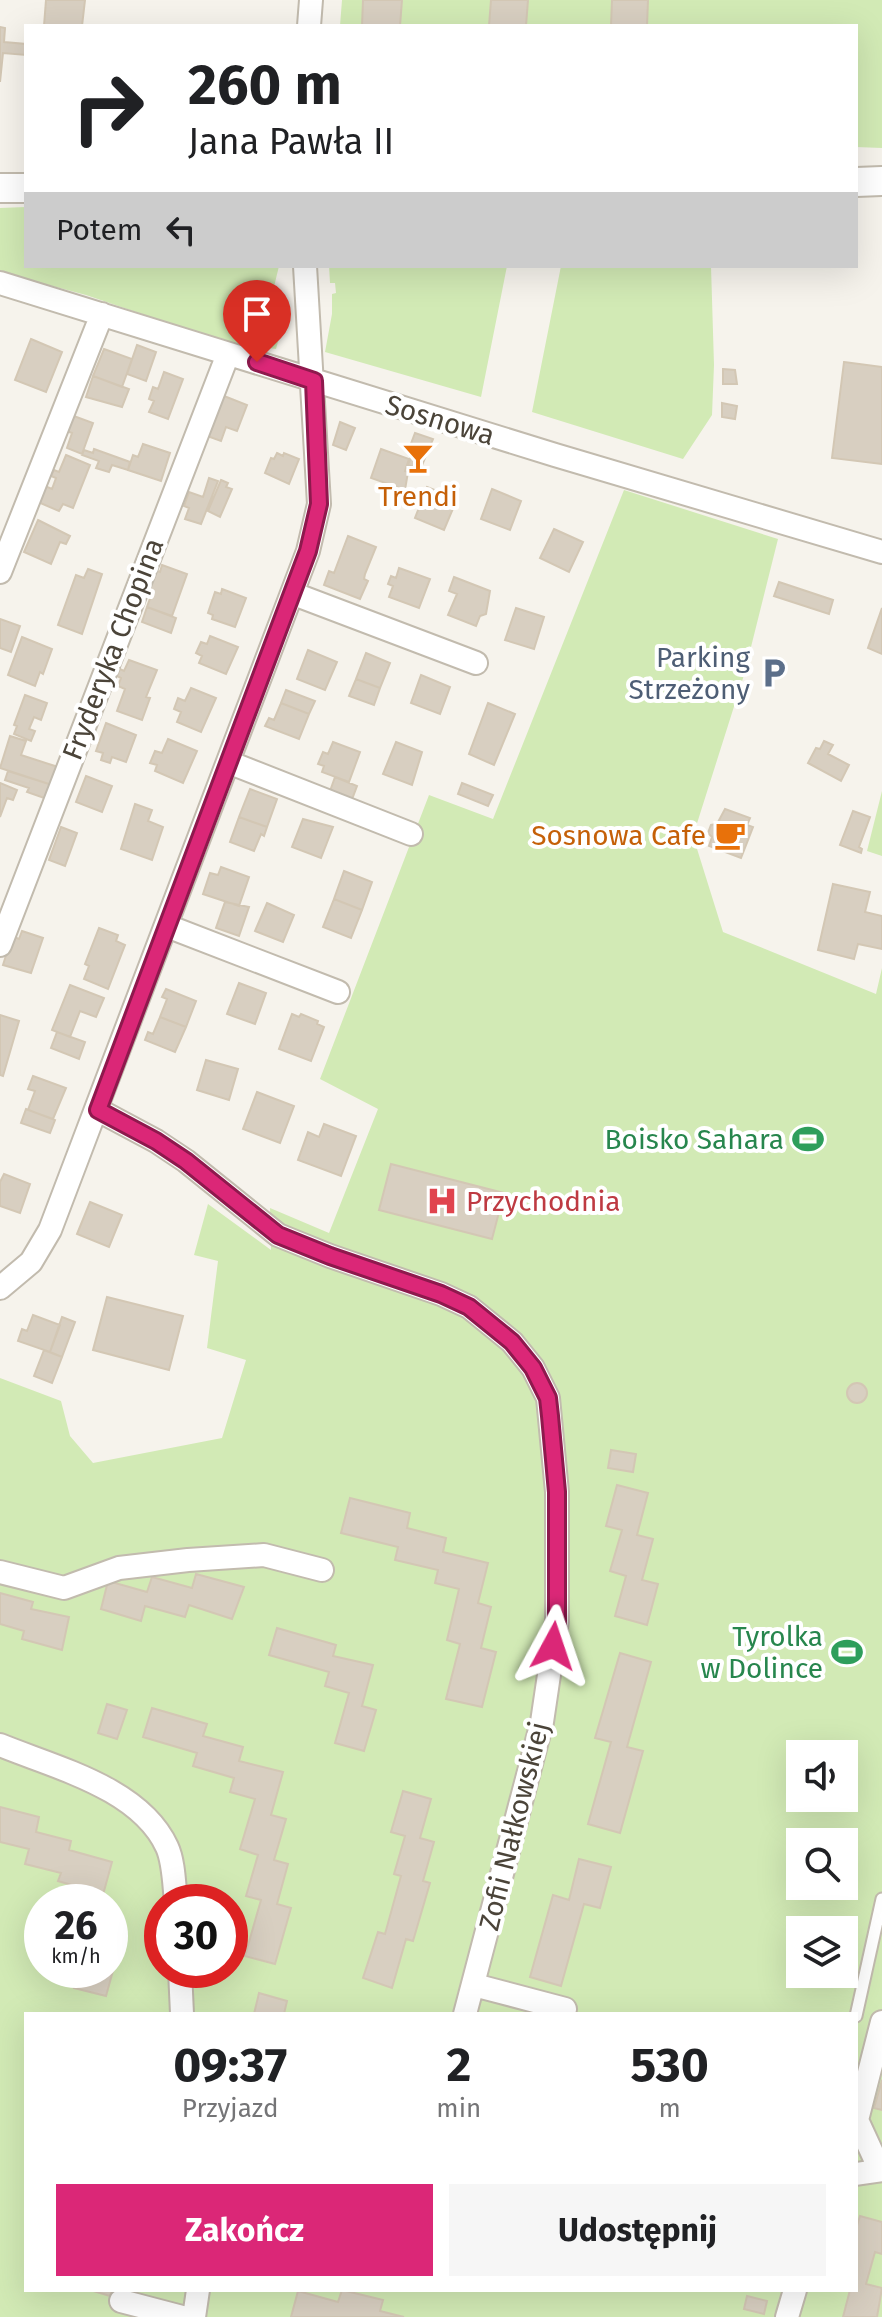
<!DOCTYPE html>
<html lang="pl">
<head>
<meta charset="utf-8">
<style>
  body { margin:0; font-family:"Fira Sans",sans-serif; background:#f6f6f6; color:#202124; height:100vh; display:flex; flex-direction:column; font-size:30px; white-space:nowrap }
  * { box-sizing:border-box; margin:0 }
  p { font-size:26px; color:#757577 }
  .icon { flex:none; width:44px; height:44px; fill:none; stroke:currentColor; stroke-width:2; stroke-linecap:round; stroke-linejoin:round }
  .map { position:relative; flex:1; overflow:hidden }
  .side { position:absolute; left:24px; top:2012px; width:834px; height:280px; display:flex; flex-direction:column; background:#fff; border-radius:0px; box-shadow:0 8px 32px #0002 }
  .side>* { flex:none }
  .hud { position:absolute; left:24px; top:24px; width:834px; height:244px; border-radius:0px; box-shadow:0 8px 32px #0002; background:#fff; color:#202124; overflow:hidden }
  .controls { position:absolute; left:786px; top:1740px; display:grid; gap:16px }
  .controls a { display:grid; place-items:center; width:72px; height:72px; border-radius:0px; background:#fff; box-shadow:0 8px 32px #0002; font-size:40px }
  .speed { position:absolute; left:24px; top:1884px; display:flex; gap:16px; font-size:40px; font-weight:700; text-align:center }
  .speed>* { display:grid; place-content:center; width:104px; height:104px; border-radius:50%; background:#fff; box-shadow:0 8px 32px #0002; line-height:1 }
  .speed small { font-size:20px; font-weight:400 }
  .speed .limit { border:12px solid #d22; background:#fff; color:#111 }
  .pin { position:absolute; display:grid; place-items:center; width:68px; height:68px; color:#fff; margin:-82px -34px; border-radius:50% 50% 50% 0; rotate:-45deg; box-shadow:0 0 8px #0007 }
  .pin .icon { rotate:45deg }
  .me { position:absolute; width:88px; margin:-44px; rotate:5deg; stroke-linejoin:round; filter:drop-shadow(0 0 6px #0008) }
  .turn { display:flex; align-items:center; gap:28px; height:168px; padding:0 32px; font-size:36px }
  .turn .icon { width:104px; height:104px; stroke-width:2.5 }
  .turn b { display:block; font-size:56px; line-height:68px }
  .then { display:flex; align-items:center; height:76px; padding:0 32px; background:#0003; gap:16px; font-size:30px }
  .eta { display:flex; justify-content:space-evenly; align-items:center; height:136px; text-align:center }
  .eta b { font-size:48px; font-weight:700; line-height:56px }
  .cta { display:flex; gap:16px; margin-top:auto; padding:16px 32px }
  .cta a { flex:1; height:92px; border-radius:0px; background:#db2777; color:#fff; font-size:32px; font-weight:700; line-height:92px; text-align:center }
  .cta a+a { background:#f6f6f6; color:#202124 }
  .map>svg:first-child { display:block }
</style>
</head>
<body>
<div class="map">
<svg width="882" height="2317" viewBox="0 0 882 2317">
  <rect width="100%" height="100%" fill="#f6f3ec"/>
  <path fill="#d2eab5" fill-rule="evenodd" d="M342 0H882V148L856 147V26H340Z
    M26 207V266H279L273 291 281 331 276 349 224 342 86 295 0 272V208Z
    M329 266H507L481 397 325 352 332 314V294L336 293 335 283H330Z
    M561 266H711L714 365 712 415 683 459 532 412Z
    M624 490 778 539 744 675 693 836 723 932 876 994 882 968V2317H0V1378L61 1401 70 1436 93 1463 222 1438 246 1360 207 1348 218 1261 194 1255 208 1204 271 1250 270 1208 329 1233 378 1109 320 1079 429 795 493 819ZM800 1754H844V1798H800ZM800 1842H844V1886H800ZM42 1902H110V1970H42ZM162 1902H230V1970H162ZM800 1930H844V1974H800ZM26 2014H856V2290H26Z
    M882 791V856L867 851Z"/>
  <path fill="#d8cfc1" stroke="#d3c7b4" stroke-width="2" d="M46 0H85L82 26H44Z
    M363 0H402L400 26H362Z
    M491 0H528L526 26H489Z
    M612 0H648L647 26H611Z
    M0 27 5 28 4 42 26 44V55L3 53 0 82Z
    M31 339 62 352 46 392 15 380Z
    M137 345 156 352 146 381 127 374Z
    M104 349 132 359 122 387 93 376Z
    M844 362 882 367V464L832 458Z
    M723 369 735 370 737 384H723Z
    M164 372 183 379 168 419 149 412 154 401 149 399 153 387 158 389Z
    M93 376 129 389 122 407 86 397Z
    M224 396 247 405 237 431 226 427 221 441 207 436Z
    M722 403 737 406 735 419 722 417Z
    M71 415 93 423 82 454 67 448 72 433 66 431Z
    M340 422 355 428 346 450 333 445Z
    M415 433 433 439 420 470 408 465 413 451 409 449Z
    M143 444 170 453 161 481 128 470 133 455 138 457Z
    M94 449 130 462 128 470 112 465 109 472 96 468 99 461 82 455 84 450 93 453Z
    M381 449 409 459 405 471 408 472 405 490 371 478Z
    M277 453 283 456 284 453 299 459 289 484 265 473 271 458 274 459Z
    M66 455 90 465 73 508 63 504 59 511 38 502 45 486 52 489 56 478 51 476 54 470 59 472Z
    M209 478 218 481 201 524 185 519 189 508 184 506 189 492 203 497Z
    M221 480 228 483 226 487 232 489 220 517 208 511Z
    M427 487 457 499 444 530 415 518Z
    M492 489 521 501 510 530 481 519Z
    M38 520 70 536 66 544 60 542 51 564 24 552Z
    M554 529 583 542 569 572 540 558Z
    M348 536 376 547 365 574 364 579 368 581 360 599 324 585 329 571 334 573Z
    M162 565 187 574 172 616 147 607 153 590 148 588 154 570 160 572Z
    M399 568 430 579 419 608 389 597 393 586 388 584 391 576 396 578Z
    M88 569 102 574 82 634 58 625 76 575 84 578Z
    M454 577 490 591 486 614 480 616 476 626 448 615 457 594 449 591Z
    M779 582 833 600 829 614 774 596Z
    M222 589 246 598 235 627 212 619 213 615 208 613 215 592 221 594Z
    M147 607 176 618 171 633 142 622Z
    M516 608 544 617 534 649 505 640Z
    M882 608V654L868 648Z
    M0 619 20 626 11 652 0 648Z
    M210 636 238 647 226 674 199 663 202 656 196 653 201 642 207 644Z
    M22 637 52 649 43 674 40 672 35 686 8 675Z
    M308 650 337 662 325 690 297 679Z
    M366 653 390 663 380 688 356 679Z
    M129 660 157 670 146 697 150 698 142 720 117 711 125 689 118 686 121 678 117 676 120 669 124 671Z
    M421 675 450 687 440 714 411 703Z
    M356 679 380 688 374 705 349 696Z
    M191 688 216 698 201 732 177 722 181 712 174 709 178 698 185 701Z
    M286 690 315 701 309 714 281 703Z
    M25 695 47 703 41 720 34 717 29 729 35 731 31 741 14 734 17 726 14 725Z
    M281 703 309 714 299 739 265 726 269 718 274 720Z
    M488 703 515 714 494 765 469 754Z
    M106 723 136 735 126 762 112 757 110 763 101 760 103 753 96 751Z
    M10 736 26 741 21 755 58 767 52 785 0 768Z
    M168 739 197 751 183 783 155 771 157 765 150 763 155 751 162 753Z
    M824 741 833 745 828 754 849 765 841 781 808 763 816 748 820 749Z
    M333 742 360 752 349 782 322 772 324 766 318 764 323 752 328 754Z
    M396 742 422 752 412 785 383 774Z
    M8 771 52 785 47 799 27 792 29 788 5 780Z
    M86 776 112 786 102 812 76 802Z
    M335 777 357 786 351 802 329 794Z
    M0 783 17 790 13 800 7 798 0 817Z
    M462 783 493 795 488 806 458 794Z
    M250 789 277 799 267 827 239 817Z
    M135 804 152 810 148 821 163 827 152 860 121 849Z
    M725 809 750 818 747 825 753 827 741 858 709 846 712 837 708 833 711 825 717 824Z
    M853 811 870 817 859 847 862 849 861 853 840 845Z
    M239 817 267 827 264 836 261 834 254 851 230 842Z
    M303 819 333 827 321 858 292 847Z
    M61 827 77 833 65 866 49 860Z
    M221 867 249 877 239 906 203 894 210 873 218 875Z
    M344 871 372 882 362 910 334 899Z
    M833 884 870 892 865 912 882 916V949L858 944 854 959 818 950Z
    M334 899 362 910 351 938 323 927Z
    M225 902 249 907 239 936 216 928Z
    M267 903 294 915 283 942 255 931Z
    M99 928 118 935 116 941 125 945 108 989 84 979 89 966 85 964Z
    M22 931 43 938 31 973 3 965 12 936 19 939Z
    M239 983 266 993 255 1024 227 1014Z
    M70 985 104 998 96 1017 80 1011 70 1037 52 1030Z
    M166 989 196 1001 186 1027 160 1017 167 999 162 997Z
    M292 1014 299 1017 301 1014 318 1021 317 1024 324 1027 311 1061 279 1049Z
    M0 1015 19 1021 3 1076 0 1075Z
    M160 1017 186 1027 175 1052 145 1040 148 1032 153 1034Z
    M57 1032 85 1042 79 1059 51 1048Z
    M206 1060 238 1069 229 1100 197 1090Z
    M33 1076 66 1088 53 1119 28 1110 35 1091 28 1089Z
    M257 1092 294 1106 280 1143 243 1129Z
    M26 1109 55 1120 50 1133 21 1123Z
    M324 1124 356 1136 341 1176 298 1160 308 1132 319 1137Z
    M391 1164 504 1193 492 1239 379 1210Z
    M4 1174 30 1184 20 1213 0 1206V1182Z
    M90 1202 122 1215 109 1247 77 1234Z
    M107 1297 183 1316 169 1370 93 1350Z
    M33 1315 60 1325 50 1352 18 1341 22 1329 27 1331Z
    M62 1317 75 1322 62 1357 50 1352Z
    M44 1350 62 1357 52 1383 34 1376Z
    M847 1393a10 10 0 1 1 20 0a10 10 0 1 1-20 0Z
    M611 1450 636 1454 633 1472 608 1468Z
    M617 1485 648 1493 637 1535 653 1539 642 1580 658 1584 647 1625 615 1616 626 1576 610 1571 622 1530 606 1526Z
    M350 1498 410 1513 407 1528 446 1538 443 1552 488 1563 478 1603 491 1607 481 1648 496 1652 482 1707 446 1699 460 1644 447 1640 459 1589 435 1583 438 1570 395 1560 398 1547 341 1533Z
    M196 1574 244 1587 232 1619 189 1605 185 1617 145 1606 141 1621 101 1609 108 1581 147 1592 152 1577 192 1588Z
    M0 1593 33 1602 31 1609 69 1617 62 1650 22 1639 24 1631 0 1624Z
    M277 1628 336 1645 333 1656 373 1665 362 1706 376 1710 364 1751 335 1743 349 1693 325 1686 329 1672 269 1655Z
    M620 1653 651 1662 627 1747 643 1751 620 1833 588 1824 611 1742 595 1738Z
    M107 1704 127 1710 117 1739 98 1733Z
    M152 1708 207 1724 203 1736 243 1747 239 1761 283 1772 271 1815 286 1819 274 1860 288 1864 277 1904 291 1908 275 1964 245 1956 261 1900 246 1896 258 1855 240 1849 255 1799 230 1792 234 1778 193 1766 197 1753 143 1737Z
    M403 1791 431 1799 420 1838 434 1842 423 1881 430 1883 413 1941 406 1939 392 1988 363 1978 378 1932 385 1934 401 1876 394 1874 405 1836 391 1832Z
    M0 1807 39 1817 36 1832 71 1841 69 1850 112 1862 101 1902H79L82 1888 58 1881 61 1873 25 1864 29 1849 0 1842Z
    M579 1859 611 1867 600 1908 584 1904 561 1986 530 1977 553 1895 569 1900Z
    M110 1946 119 1949 106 1996 74 1988 79 1970H110Z
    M259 1993 287 2001 284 2014H254Z
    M882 2080V2110L874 2108Z
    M860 2216 882 2222V2254L875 2252 866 2284 882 2288 877 2317H843L850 2290H856V2229Z
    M90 2290H112L110 2296Z
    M342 2290 383 2300 380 2311 404 2317H291L298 2291 338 2302Z
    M747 2296 767 2301 764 2314 744 2309Z"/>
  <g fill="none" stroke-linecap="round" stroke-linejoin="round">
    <defs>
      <path id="service" d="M856 2016 882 1899"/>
      <path id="minor" d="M309 26 311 0
        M0 283 555 455 882 552
        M0 572 102 314
        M294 594 476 663
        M228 762 411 834
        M167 926 338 992
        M0 945 228 354
        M98 1110 156 1141 186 1161 278 1235 330 1256 441 1294 469 1307 512 1342 533 1368 548 1398 557 1492V1621L542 1722 465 2014
        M0 1288 31 1262 50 1230 308 551 319 504 305 266
        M0 1572 64 1588 119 1568 188 1560 264 1555 322 1570
        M0 1745C56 1768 140 1788 167 1847 174 1862 174 1885 176 1902
        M180 1970 182 2014
        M474 1985 565 2009
        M880 2170 857 2120 882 2022
        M856 2174 882 2170
        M121 2301 182 2317
        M194 2317 198 2290
        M787 2317 795 2290"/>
      <path id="tertiary" d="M856 182 882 181
        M0 188H26"/>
    </defs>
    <use href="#service" stroke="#c2bbae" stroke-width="15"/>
    <use href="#minor" stroke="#c2bbae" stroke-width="26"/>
    <use href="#tertiary" stroke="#c2bbae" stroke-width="32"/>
    <use href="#service" stroke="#fff" stroke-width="11"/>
    <use href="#minor" stroke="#fff" stroke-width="22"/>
    <use href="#tertiary" stroke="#fff" stroke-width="28"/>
  </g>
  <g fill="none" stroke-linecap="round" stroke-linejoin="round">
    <defs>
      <path id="route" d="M257 362 314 381 319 504 308 551 98 1110 156 1141 186 1161 278 1235 330 1256 441 1294 469 1307 512 1342 533 1368 548 1398 550 1416 557 1492V1621L553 1646"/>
    </defs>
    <use href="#route" stroke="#8e194d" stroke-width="20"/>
    <use href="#route" stroke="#db2777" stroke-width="14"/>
  </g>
  <defs>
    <symbol id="bar-bare" viewBox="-9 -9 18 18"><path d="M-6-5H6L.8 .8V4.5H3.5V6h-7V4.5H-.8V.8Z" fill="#e8710a" stroke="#fff" stroke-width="2.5" paint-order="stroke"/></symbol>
    <symbol id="parking-bare" viewBox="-9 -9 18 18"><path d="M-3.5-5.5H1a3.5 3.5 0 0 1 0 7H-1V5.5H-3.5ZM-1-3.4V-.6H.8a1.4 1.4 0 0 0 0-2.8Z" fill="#5c6f8a" stroke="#fff" stroke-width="2.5" paint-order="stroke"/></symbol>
    <symbol id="cafe-bare" viewBox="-9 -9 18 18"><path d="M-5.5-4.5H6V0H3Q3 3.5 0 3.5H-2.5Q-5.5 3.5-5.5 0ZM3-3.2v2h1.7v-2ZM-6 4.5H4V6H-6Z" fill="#e8710a" stroke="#fff" stroke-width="2.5" paint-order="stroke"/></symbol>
    <symbol id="stadium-bare" viewBox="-9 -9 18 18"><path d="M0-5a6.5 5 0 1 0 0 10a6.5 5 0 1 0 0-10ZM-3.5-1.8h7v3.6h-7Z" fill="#2e9e5b" stroke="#fff" stroke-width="2.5" paint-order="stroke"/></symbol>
    <symbol id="hospital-bare" viewBox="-9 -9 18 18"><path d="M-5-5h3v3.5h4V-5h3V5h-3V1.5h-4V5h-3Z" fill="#e0444e" stroke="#fff" stroke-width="2.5" paint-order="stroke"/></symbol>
  </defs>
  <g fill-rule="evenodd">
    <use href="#bar-bare" x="396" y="436" width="44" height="44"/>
    <use href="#parking-bare" x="752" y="651" width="44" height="44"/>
    <use href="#cafe-bare" x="708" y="813" width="44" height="44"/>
    <use href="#stadium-bare" x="786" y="1117" width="44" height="44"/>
    <use href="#hospital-bare" x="420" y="1179" width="44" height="44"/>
    <use href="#stadium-bare" x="825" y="1630" width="44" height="44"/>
  </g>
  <g text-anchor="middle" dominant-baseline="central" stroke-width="8" stroke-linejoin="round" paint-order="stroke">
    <g font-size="28" fill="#4b4439" stroke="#fff">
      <text transform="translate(440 420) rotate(17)">Sosnowa</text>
      <text transform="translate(113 649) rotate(-69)">Fryderyka Chopina</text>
      <text transform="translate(514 1826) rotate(-76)">Zofii Nałkowskiej</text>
    </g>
    <g font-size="28" fill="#c56008" stroke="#fff">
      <text x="418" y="496">Trendi</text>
      <text x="706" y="835" text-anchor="end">Sosnowa Cafe</text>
    </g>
    <g font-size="28" fill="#4e5e75" stroke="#fff" text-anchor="end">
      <text x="750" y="657">Parking<tspan x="750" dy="32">Strzeżony</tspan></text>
    </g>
    <g font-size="28" fill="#27864d" stroke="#fff" text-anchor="end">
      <text x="784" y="1139">Boisko Sahara</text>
      <text x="823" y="1636">Tyrolka<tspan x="823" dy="32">w Dolince</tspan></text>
    </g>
    <g font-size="28" fill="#be3a42" stroke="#fff" text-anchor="start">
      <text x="466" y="1201">Przychodnia</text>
    </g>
  </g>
</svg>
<div class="controls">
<a><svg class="icon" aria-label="sound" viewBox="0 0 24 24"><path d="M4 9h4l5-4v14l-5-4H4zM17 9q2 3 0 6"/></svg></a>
<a><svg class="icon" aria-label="search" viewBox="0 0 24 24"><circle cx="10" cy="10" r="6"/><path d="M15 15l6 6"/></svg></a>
<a><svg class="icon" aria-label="layers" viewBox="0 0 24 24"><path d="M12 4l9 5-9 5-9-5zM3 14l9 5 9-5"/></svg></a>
</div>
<div class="speed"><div>26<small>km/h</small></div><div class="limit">30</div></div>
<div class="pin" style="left:257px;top:362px;background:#d93025"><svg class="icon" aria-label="arrive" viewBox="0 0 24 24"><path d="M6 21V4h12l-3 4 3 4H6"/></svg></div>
<svg class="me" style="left:553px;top:1646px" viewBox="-20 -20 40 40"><path d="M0-17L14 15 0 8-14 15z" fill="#db2777" stroke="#fff" stroke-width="4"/></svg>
<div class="hud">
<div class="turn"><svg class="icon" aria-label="right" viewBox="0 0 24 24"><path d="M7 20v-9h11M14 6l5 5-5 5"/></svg><div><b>260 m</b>Jana Pawła II</div></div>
<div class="then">Potem<svg class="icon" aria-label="left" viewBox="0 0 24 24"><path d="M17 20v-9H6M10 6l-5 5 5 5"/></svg></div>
</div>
<section class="side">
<div class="eta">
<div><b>09:37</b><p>Przyjazd</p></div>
<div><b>2</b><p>min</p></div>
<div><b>530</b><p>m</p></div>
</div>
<div class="cta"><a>Zakończ</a><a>Udostępnij</a></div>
</section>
</div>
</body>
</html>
